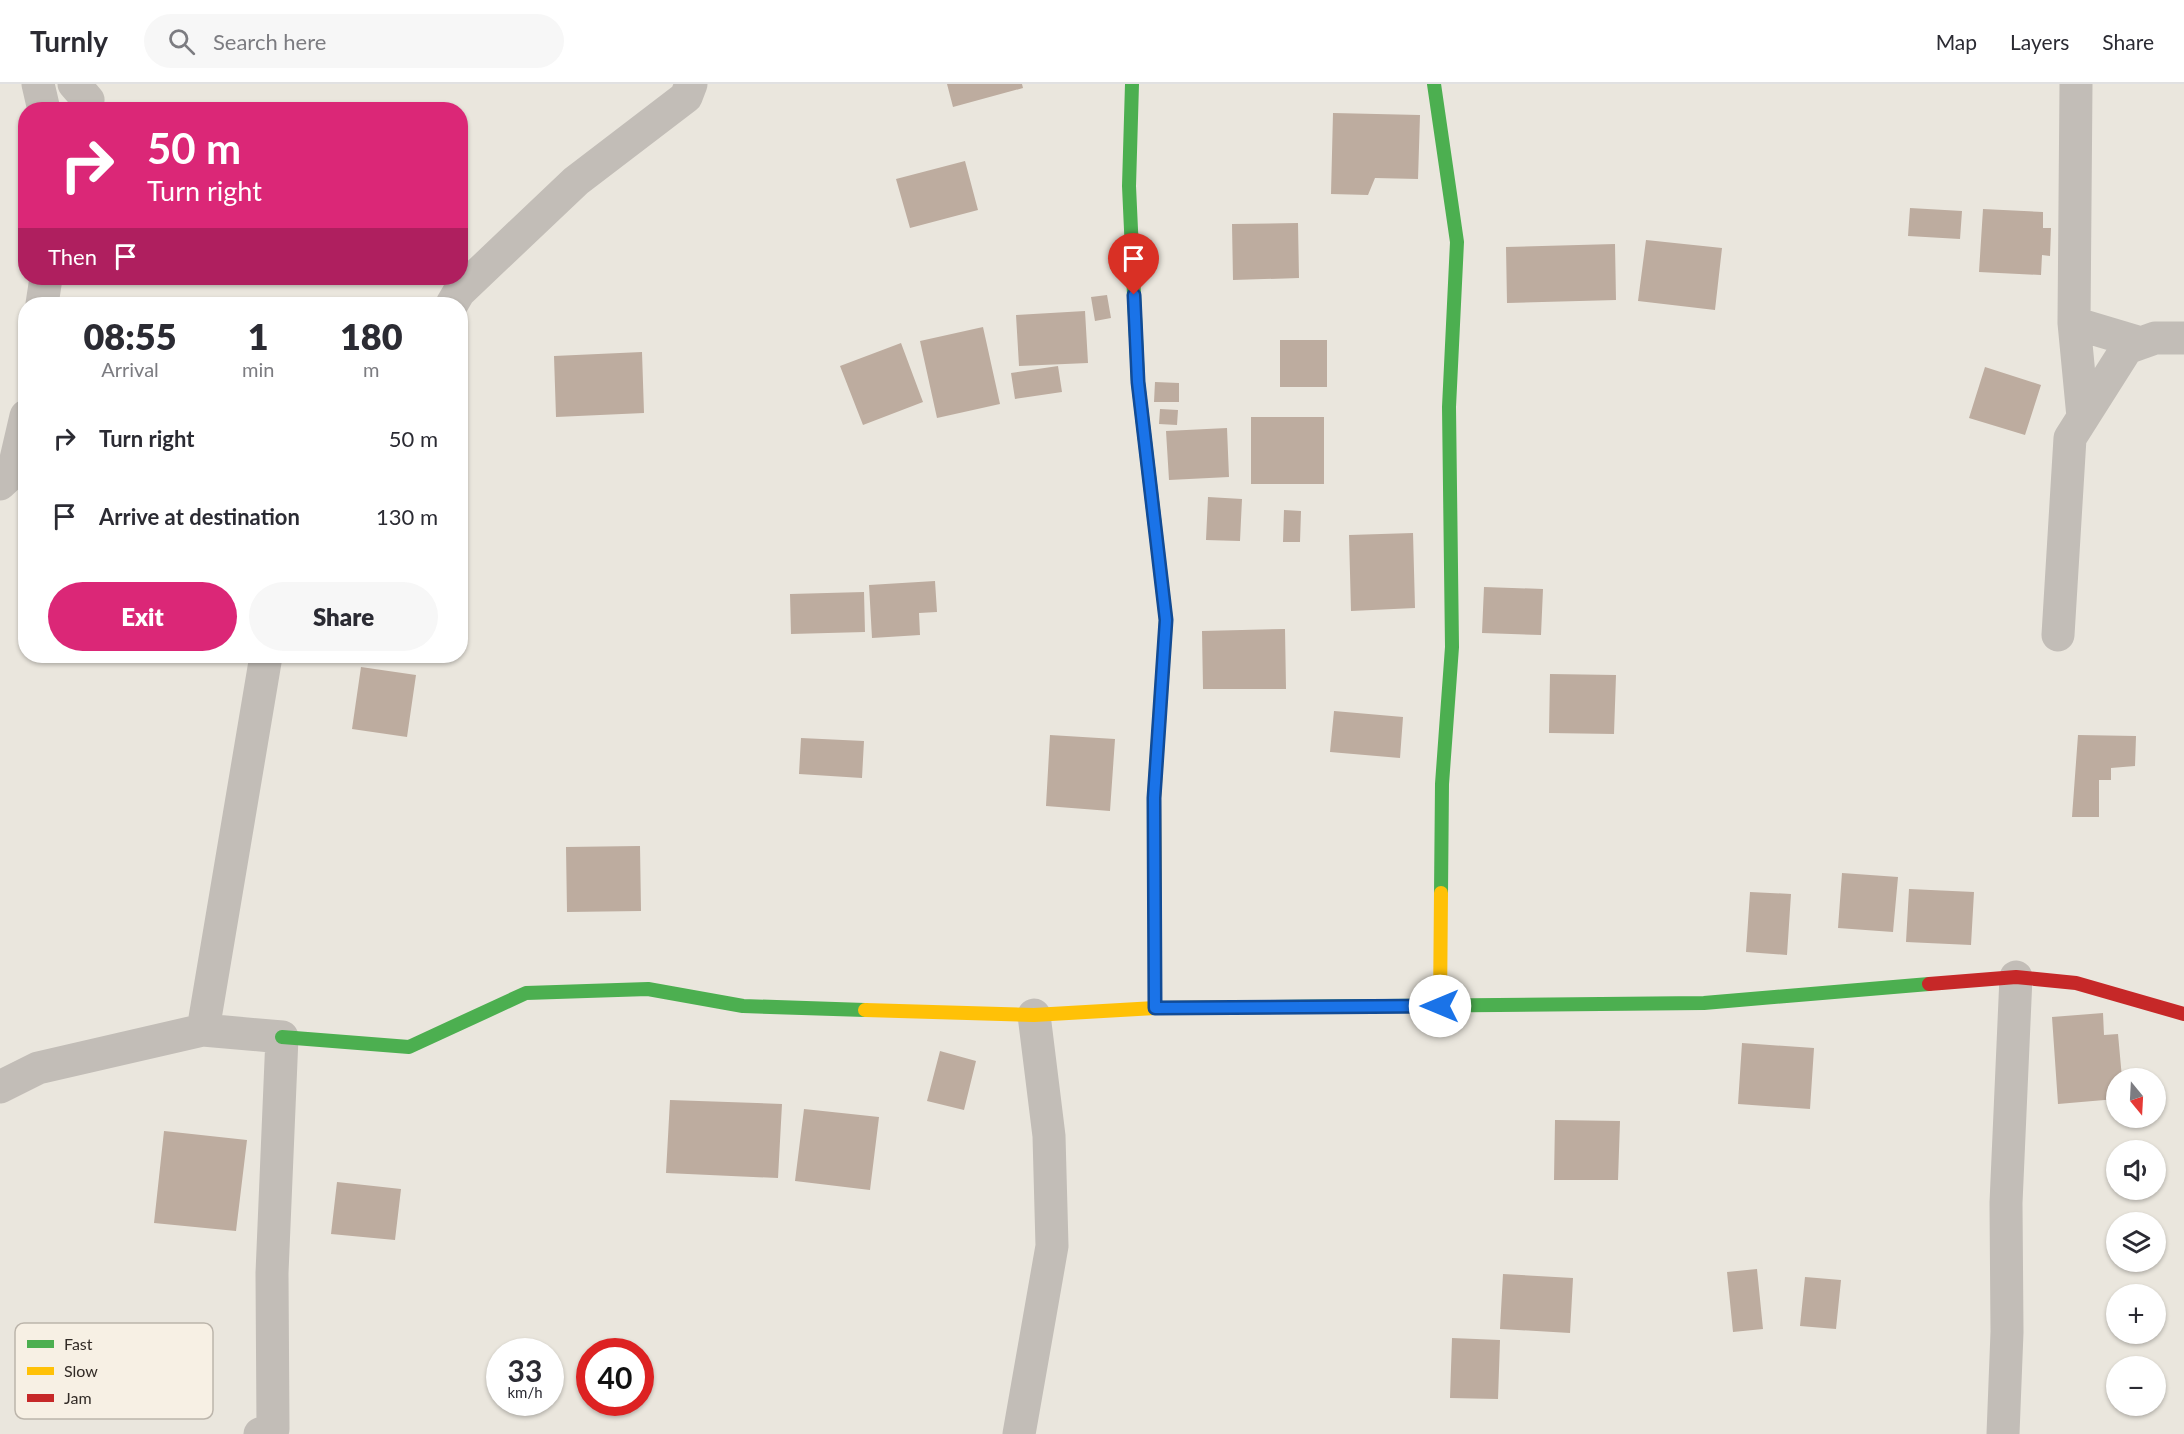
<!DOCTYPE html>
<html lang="en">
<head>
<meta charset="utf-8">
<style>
  body { margin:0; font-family:Lato,sans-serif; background:#f7f7f7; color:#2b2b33; height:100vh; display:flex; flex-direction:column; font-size:22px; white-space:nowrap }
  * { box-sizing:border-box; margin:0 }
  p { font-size:20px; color:#7c7c81 }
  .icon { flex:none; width:33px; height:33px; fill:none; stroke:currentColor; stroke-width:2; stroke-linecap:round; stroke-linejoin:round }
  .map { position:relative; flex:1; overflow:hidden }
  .drawer { position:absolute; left:18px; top:213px; width:450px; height:366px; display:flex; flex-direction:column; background:#fff; border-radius:24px; box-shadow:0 2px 4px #0004 }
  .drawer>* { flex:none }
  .guide { position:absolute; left:18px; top:18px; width:450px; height:183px; border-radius:24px; box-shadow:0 2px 4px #0004; background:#db2777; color:#fff; overflow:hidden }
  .needle { width:39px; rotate:162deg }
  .fabs { position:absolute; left:2106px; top:984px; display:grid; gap:12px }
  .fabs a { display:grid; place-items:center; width:60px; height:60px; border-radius:50%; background:#fff; box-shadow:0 2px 4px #0004; font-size:30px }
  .speed { position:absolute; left:486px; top:1254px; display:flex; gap:12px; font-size:30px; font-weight:700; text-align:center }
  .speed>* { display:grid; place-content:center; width:78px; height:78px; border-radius:50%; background:#fff; box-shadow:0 2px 4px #0004; line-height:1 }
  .speed small { font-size:15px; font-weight:400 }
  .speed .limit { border:9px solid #d22; background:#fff; color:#111 }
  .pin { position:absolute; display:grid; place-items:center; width:51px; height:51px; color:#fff; margin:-62px -26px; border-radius:50% 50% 50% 0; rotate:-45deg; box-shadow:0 0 6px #0007 }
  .pin .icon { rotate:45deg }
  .me { position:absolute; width:66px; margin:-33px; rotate:270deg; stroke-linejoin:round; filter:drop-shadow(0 0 4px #0008) }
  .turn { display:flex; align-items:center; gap:21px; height:126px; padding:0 30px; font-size:27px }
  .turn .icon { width:78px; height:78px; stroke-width:2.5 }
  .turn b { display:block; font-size:42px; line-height:51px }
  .then { display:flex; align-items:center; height:57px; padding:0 30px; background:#0003; gap:12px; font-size:22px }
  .eta { display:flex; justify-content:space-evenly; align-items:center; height:102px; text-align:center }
  .eta b { font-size:36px; font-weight:800; line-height:42px }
  .primary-button { display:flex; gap:12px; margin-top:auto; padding:12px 30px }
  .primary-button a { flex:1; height:69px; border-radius:36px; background:#db2777; color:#fff; font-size:24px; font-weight:800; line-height:69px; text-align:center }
  .primary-button a+a { background:#f7f7f7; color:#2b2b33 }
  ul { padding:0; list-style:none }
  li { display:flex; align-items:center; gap:18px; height:78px; padding:0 30px }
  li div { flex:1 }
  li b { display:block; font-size:22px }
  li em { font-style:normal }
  header { display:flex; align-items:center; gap:36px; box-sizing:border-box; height:84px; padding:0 30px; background:#fff; border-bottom:2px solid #e1e1e2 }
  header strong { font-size:28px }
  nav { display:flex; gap:33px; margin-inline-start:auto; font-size:21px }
  .search { width:420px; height:54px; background:#f7f7f7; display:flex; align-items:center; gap:15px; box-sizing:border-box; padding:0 21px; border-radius:33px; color:#7c7c81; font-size:22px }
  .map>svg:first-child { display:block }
</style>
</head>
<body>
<header>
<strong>Turnly</strong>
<div class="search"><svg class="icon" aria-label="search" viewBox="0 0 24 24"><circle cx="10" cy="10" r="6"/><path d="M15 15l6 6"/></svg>Search here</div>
<nav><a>Map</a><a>Layers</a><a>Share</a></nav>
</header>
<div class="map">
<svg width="2184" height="1350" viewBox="0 0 2184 1350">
  <rect width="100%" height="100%" fill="#eae6dd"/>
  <path fill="#bdac9f" d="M947 0H1022L1023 4 953 23Z
    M1333 29 1420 31 1418 95 1375 94 1368 111 1331 110Z
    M965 77 978 126 910 144 896 95Z
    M1910 124 1962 127 1960 155 1908 152Z
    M1983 125 2043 128V144H2051L2050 172 2042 171 2041 191 1979 188Z
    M1298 139 1299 194 1233 196 1232 140Z
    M1646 156 1722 164 1715 226 1638 217Z
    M1615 160 1616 216 1507 219 1506 163Z
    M1107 211 1111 234 1095 237 1091 213Z
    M1085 227 1088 279 1019 282 1016 231Z
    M983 243 1000 320 937 334 920 257Z
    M1280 256H1327V303H1280Z
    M901 259 923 318 863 341 840 282Z
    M642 268 644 329 556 333 554 272Z
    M1058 282 1062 308 1015 315 1011 289Z
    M1985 283 2041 301 2025 351 1969 334Z
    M1155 298 1179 299V318H1154Z
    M1160 325 1178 326 1177 341 1159 340Z
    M1251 333H1324V400H1251Z
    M1227 344 1229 393 1169 396 1166 347Z
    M1208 413 1242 415 1240 457 1206 456Z
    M1284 426 1301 427 1300 458H1283Z
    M1413 449 1415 524 1351 527 1349 451Z
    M935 497 937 528 919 529 920 551 872 554 869 501Z
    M1484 503 1543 505 1541 551 1482 549Z
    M864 508 865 548 791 550 790 510Z
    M1285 545 1286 605H1203L1202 547Z
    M361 583 416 591 407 653 352 645Z
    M1550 590 1616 591 1614 650 1549 649Z
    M1334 627 1403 633 1400 674 1330 668Z
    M1050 651 1115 655 1110 727 1046 722Z
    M2078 651 2136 652 2135 682 2111 684V696H2099V733H2072Z
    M801 654 864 657 862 694 799 690Z
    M640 762 641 827 567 828 566 763Z
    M1842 789 1898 793 1893 848 1838 844Z
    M1909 805 1974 808 1971 861 1906 858Z
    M1750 808 1791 810 1787 871 1746 868Z
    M2103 929 2104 951 2118 950 2122 994H2116V1015L2058 1020 2052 933Z
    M1742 959 1814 964 1810 1025 1738 1020Z
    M940 967 976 977 964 1026 927 1017Z
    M670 1016 782 1020 778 1094 666 1089Z
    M804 1025 879 1033 870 1106 795 1097Z
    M1555 1036 1620 1037 1618 1096H1554Z
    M164 1047 247 1056 236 1147 154 1139Z
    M337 1098 401 1105 395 1156 331 1150Z
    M1757 1185 1763 1245 1733 1248 1727 1188Z
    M1503 1190 1573 1194 1570 1249 1500 1245Z
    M1805 1193 1841 1196 1836 1245 1800 1242Z
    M1452 1254 1500 1256 1498 1315 1450 1314Z"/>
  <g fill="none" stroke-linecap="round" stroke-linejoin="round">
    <path stroke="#c2bdb7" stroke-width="33" d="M38 0 44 26
      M74 0 88 16 85 26
      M42 220 46 194
      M452 220 459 208 576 97 686 13 691 0
      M2074 239 2076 0
      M2083 333 2074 239 2141 259
      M0 400 13 388 26 332
      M2058 551 2070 354 2127 264 2155 254H2184
      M0 1003 38 984 203 946
      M260 1350 273 1345 272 1189 282 953 203 946 266 572
      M1019 1350 1052 1162 1049 1052 1034 931
      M2003 1350 2007 1248 2006 1119 2016 893"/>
    <path stroke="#4caf50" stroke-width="14" d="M1132 0 1129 102 1138 298 1155 442
      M1434 0 1457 158 1449 323 1452 563 1442 700 1441 809
      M1273 923 1704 919 1929 900
      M282 953 409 963 526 909 648 905 743 922 865 926"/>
    <path stroke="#ffc107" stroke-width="14" d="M1155 833 1154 714 1166 536 1155 442
      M1440 922 1441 809
      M865 926 1034 931 1155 924 1273 923"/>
    <path stroke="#c62828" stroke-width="14" d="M1155 833V924
      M1929 900 2016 893 2076 899 2184 930"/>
  </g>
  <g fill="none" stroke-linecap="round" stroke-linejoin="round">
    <defs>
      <path id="route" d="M1134 211 1138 298 1166 536 1154 714 1155 924 1440 922"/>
    </defs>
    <use href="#route" stroke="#114b97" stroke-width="15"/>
    <use href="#route" stroke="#1a73e8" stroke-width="10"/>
  </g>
  <rect x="15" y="1239" width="198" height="96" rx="9" fill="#f7f0e4" stroke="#bcb5ab" stroke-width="1.5"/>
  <rect x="27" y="1256" width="27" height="8" fill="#4caf50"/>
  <rect x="27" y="1283" width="27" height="8" fill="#ffc107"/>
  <rect x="27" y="1310" width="27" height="8" fill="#c62828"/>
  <g font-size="16" fill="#322b26">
    <text x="64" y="1266">Fast</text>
    <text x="64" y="1293">Slow</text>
    <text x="64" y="1320">Jam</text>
  </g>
</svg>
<div class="fabs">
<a><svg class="needle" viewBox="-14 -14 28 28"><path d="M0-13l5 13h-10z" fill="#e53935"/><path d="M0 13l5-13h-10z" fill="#7c7c81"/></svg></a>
<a><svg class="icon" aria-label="sound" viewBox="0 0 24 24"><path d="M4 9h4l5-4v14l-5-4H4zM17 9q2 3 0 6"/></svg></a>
<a><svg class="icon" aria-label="layers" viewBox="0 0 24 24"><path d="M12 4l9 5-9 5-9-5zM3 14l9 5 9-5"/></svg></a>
<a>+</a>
<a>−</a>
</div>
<div class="speed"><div>33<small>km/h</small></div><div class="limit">40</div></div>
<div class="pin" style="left:1134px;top:211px;background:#d93025"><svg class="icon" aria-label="arrive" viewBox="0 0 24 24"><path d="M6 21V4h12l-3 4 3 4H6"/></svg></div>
<svg class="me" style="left:1440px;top:922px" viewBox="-20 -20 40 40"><circle r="19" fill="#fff"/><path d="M0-13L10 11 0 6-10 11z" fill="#1a73e8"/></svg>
<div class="guide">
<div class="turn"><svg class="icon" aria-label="right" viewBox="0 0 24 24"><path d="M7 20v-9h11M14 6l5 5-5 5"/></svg><div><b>50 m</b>Turn right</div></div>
<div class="then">Then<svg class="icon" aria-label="arrive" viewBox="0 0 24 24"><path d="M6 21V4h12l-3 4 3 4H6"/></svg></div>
</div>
<section class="drawer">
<div class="eta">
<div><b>08:55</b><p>Arrival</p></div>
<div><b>1</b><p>min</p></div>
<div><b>180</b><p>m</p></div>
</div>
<ul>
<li><svg class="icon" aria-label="right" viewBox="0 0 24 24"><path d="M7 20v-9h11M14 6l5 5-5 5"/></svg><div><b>Turn right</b></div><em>50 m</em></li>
<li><svg class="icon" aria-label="arrive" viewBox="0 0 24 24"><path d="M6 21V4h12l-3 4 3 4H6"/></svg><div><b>Arrive at destination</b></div><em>130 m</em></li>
</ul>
<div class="primary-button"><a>Exit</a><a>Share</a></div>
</section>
</div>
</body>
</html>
